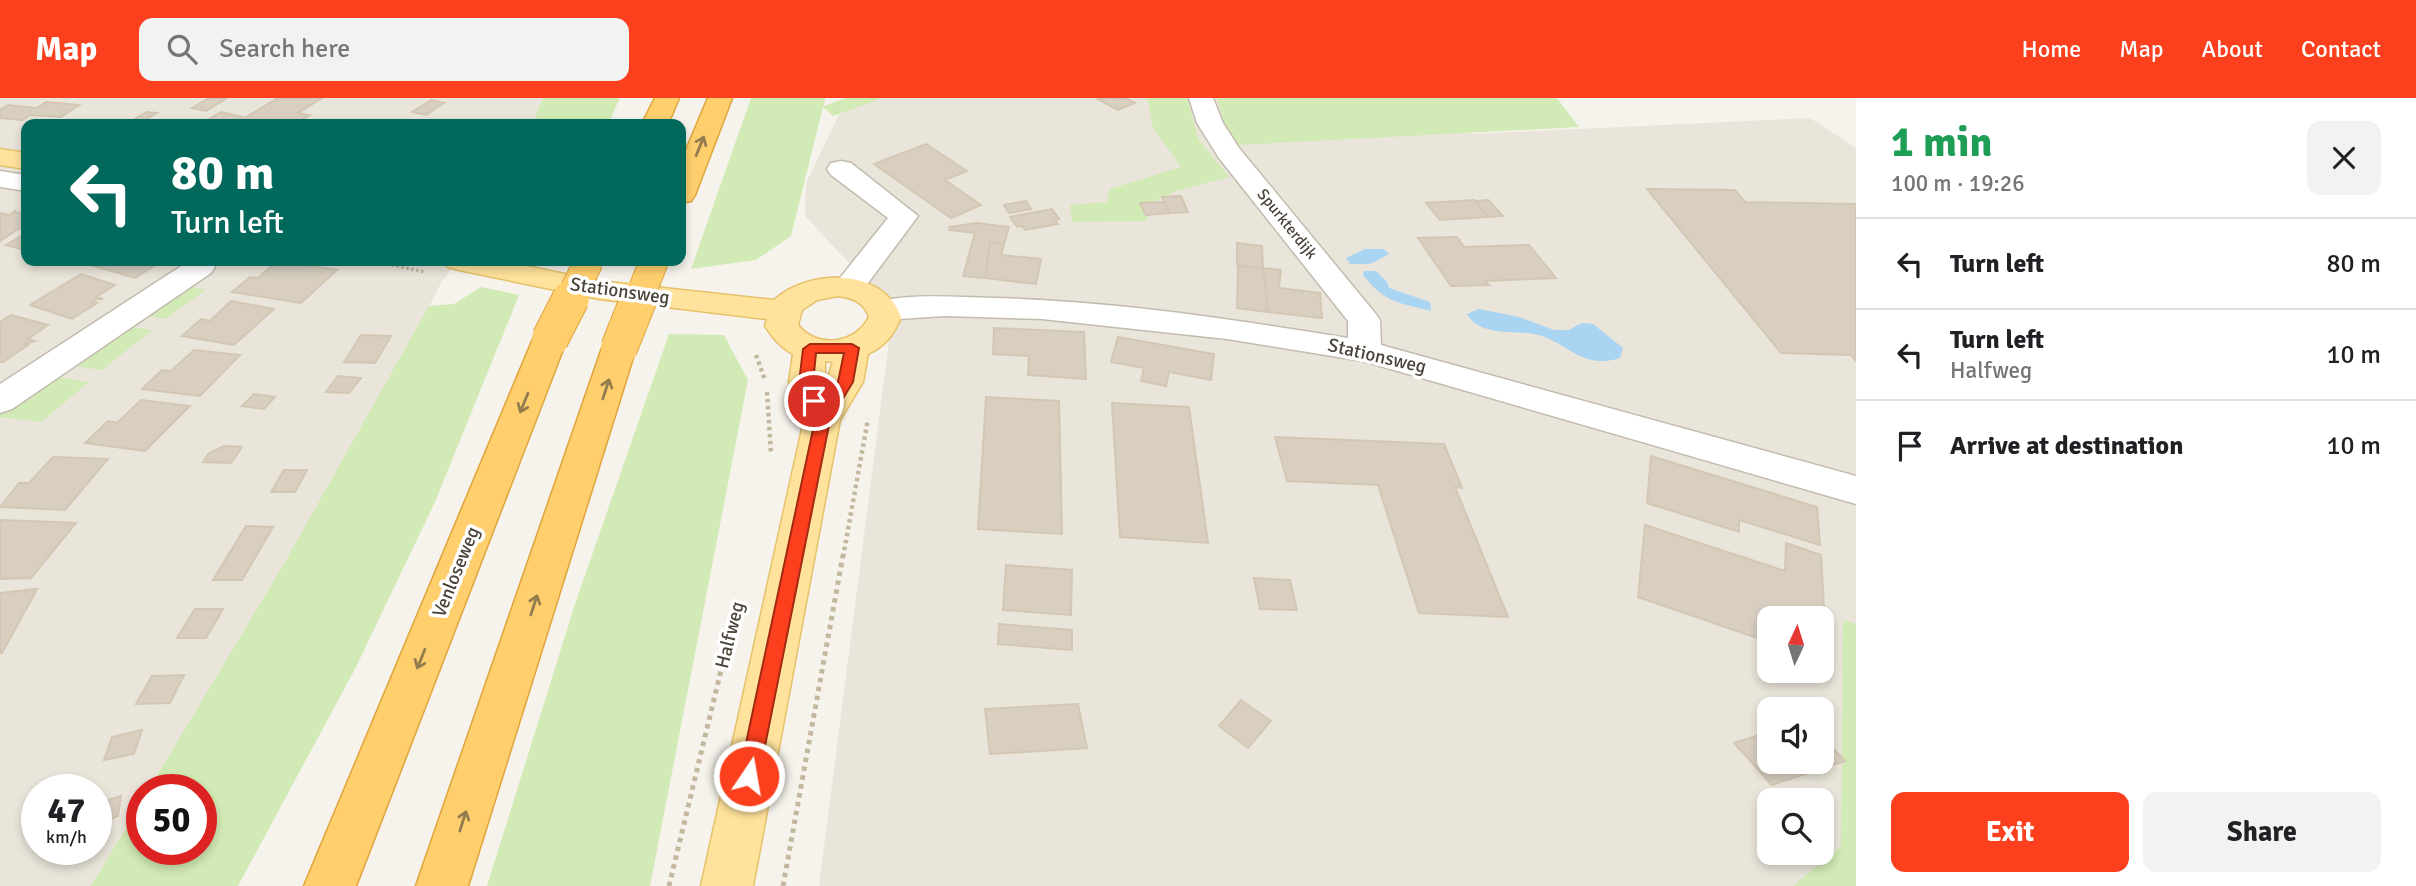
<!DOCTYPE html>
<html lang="en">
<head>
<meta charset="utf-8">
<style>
  body { margin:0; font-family:Signika,sans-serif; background:#f2f2f2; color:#202124; height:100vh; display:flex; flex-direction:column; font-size:26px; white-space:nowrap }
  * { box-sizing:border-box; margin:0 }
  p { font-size:23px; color:#757577 }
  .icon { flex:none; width:38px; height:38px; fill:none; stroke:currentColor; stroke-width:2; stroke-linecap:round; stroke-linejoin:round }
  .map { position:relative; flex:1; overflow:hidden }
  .details { display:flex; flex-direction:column; background:#fff; width:560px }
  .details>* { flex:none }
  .top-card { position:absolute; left:21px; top:21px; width:665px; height:147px; border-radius:14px; box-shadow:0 4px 10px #0003; background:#00695c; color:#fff; overflow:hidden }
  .needle { width:46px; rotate:4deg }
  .controls { position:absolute; left:1757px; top:508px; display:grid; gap:14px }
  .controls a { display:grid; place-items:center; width:77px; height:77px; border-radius:14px; background:#fff; box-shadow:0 4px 10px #0003; font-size:35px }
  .speed { position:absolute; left:21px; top:676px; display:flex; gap:14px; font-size:35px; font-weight:700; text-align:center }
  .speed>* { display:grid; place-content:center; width:91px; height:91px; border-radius:50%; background:#fff; box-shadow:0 4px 10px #0003; line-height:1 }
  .speed small { font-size:18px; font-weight:400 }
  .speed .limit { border:10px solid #d22; background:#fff; color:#111 }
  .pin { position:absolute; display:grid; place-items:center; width:60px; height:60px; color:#fff; margin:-30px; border:4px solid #fff; border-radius:50%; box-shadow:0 2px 7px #0007 }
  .me { position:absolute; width:77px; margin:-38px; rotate:12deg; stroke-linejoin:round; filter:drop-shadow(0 0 5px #0008) }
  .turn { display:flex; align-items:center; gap:24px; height:147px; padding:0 35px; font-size:32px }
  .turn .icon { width:91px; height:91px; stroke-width:2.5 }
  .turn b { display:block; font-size:49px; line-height:60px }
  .round { display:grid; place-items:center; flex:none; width:74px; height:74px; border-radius:14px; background:#f2f2f2 }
  .head { display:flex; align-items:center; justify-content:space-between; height:119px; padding:0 35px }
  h1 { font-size:42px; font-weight:800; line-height:52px; color:#1e9e55 }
  .button { display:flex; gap:14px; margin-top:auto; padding:14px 35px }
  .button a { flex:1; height:80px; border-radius:14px; background:#fc3f1d; color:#fff; font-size:28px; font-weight:800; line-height:80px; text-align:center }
  .button a+a { background:#f2f2f2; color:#202124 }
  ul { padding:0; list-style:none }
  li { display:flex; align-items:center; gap:21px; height:91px; padding:0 35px; border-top:2px solid #e0e0e0 }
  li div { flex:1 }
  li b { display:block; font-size:26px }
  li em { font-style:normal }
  header { display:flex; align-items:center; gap:42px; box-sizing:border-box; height:98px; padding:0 35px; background:#fc3f1d; color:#fff }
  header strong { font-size:33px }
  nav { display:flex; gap:38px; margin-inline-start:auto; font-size:24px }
  .search { width:490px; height:63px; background:#f2f2f2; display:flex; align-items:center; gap:18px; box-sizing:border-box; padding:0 24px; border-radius:14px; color:#757577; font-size:26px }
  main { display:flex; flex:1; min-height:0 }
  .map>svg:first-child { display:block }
</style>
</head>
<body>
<header>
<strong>Map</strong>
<div class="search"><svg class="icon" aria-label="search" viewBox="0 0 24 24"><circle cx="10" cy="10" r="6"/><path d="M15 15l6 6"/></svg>Search here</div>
<nav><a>Home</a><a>Map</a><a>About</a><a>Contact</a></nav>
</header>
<main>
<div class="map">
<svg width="1856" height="788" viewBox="0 0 1856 788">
  <rect width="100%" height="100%" fill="#f6f3ec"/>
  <path fill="#eae5da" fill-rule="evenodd" d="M0 0H573L564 26H26V163H458L442 183 187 691H142L138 788H0ZM37 691H96V751H37Z
    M847 0H1449L1471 36 1810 20 1856 50V788H819L893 212 805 118 806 85ZM1769 520H1822V572H1769ZM1769 611H1822V663H1769ZM1769 702H1822V754H1769Z"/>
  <path fill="#d2eab5" d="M543 0H620L608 26H541L535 20Z
    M751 0H825L824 8 846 0H883L833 18 823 9 791 138 756 162 691 171Z
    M1147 0H1187L1199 42 1229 79 1176 93 1147 107V123L1072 124 1070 107 1107 104 1110 91 1181 69 1153 29Z
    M1217 0H1557L1579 29 1238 47 1227 35Z
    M185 187 205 192 166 221 139 217Z
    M481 189 519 197 435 404 355 571 238 788H91L142 704V751H201V691H149L285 464 429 208 454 206Z
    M123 228 152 232 102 272 66 267Z
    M669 236 724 237 748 282 650 788H487L575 506Z
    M47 277 89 284 41 324 0 319V314Z
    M1843 522 1856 526V788H1793L1841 748Z"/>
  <path fill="#a9d4f2" d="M1365 151H1383L1389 156 1370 166H1350L1346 160Z
    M1364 173H1376L1387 184 1389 190 1430 204 1431 213C1399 205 1384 204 1363 177Z
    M1479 211 1519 219 1554 232H1569L1582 225 1593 226 1623 250 1620 260C1583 272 1569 246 1539 237 1516 231 1481 240 1467 216Z"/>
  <path fill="#d8cfc1" stroke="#d3c7b4" stroke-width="2" d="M209 0H227L206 13 192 10Z
    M278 0H322L298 15 310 17 295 26H235Z
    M1096 0H1125L1135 5 1118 12Z
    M431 2 444 5 426 17 412 14Z
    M46 4 79 7 61 19 31 17 22 22 0 20V12L8 7 37 10Z
    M147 14 157 15 138 26H126Z
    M221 14 242 19 230 26H201Z
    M926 46 967 73 945 82 981 107 951 120 874 66Z
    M1647 91 1735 92 1745 104 1856 106V263L1851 257 1781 255Z
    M1181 98 1188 114 1171 115 1162 99Z
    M1474 102 1489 119 1440 122 1426 105Z
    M1488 102 1503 118 1489 119 1475 103Z
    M1026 103 1031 111 1009 115 1004 107Z
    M1165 104 1169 115 1146 117 1140 105Z
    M1052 111 1059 121 1055 122 1058 126 1025 132 1022 128 1017 129 1010 119Z
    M16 112 13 115 26 114V126L0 143V115L9 117Z
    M977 125 1009 129 1004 146 990 144 985 180 963 178 975 135 949 132 950 129Z
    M26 135V152L6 147Z
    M1457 139 1464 149 1529 147 1556 180 1485 183 1489 187 1451 188 1418 140Z
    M990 144 1004 146 1001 157 1041 161 1036 186 985 180Z
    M1237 145 1262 148 1263 171 1237 167Z
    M103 163H157L153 165 157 166 135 180 94 168Z
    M277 163 337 172 301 205 232 194 250 179 258 180Z
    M1238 168 1263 171 1268 214 1237 210Z
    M1263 170 1281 172 1279 190 1320 195 1322 220 1268 214Z
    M81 176 115 187 96 199 103 201H97L92 204 97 205 72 221 30 207Z
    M231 203 274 211 234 247 182 238 201 221 210 223Z
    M11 217 48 227 28 241 35 243 24 246 28 247 3 264H0V224Z
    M994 230 1084 234 1086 281 1028 277 1029 258 993 256Z
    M361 237 391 238 375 265 344 264Z
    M1118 239 1214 256 1211 282 1169 274 1166 288 1141 283 1144 270 1111 264Z
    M194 252 240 257 200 298 142 291 162 272 171 273Z
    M338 278 361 280 349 295 326 294Z
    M254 296 275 299 264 311 242 308Z
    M986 299 1059 303 1062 436 978 431Z
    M141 302 190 308 145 353 85 345 108 323 117 325Z
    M1112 305 1189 309 1208 445 1120 439Z
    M1275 339 1444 346 1462 390 1455 389 1508 519 1419 515 1378 387 1287 383Z
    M224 348 242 349 231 365 203 364 209 355Z
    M1651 358 1817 409 1820 447 1739 422V434L1647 405Z
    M53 359 108 361 65 412 0 409 19 385H29Z
    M284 372H307L295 394H271Z
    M0 422 55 424 76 425 31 480 0 481Z
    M1645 427 1785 473 1786 445 1821 457 1827 564 1822 562V520H1769V544L1638 499Z
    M246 428 273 429 242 482H213Z
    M1006 467 1072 472 1071 517 1003 512Z
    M1254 480 1290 482 1297 512 1260 511Z
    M37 491 2 555H0V495Z
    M195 511H223L206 540H177Z
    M999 526 1072 532V552L998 546Z
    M184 577 170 605 136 606 152 578Z
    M1241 602 1271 623 1248 650 1219 628Z
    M1078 606 1087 650 990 656 985 611Z
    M142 632 134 656 104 662 112 639Z
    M1769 634V663H1822V639L1845 663 1772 687 1734 645Z
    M121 698 118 718 96 726V706Z"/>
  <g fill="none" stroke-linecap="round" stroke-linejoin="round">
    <defs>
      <path id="minor" d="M1189 0H1213L1223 25 1239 50 1375 215 1380 222 1381 247 1856 378V406L1363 263 1227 241 1042 221 945 218 883 222 872 219 867 212 872 205C910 195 954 199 994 200 1112 203 1231 221 1348 240V223L1219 60 1197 25Z
        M841 63 851 65 918 118 859 197 848 199 837 197 832 190 888 120 831 77 827 71 831 65Z
        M0 73 26 77V93L0 89Z
        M189 163H211L215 169 211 175 12 311 0 315V286Z"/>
      <path id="major" d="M0 51 26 55V71L0 67Z
        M444 163H502L599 183 774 202C808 171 883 169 901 219 894 237 885 248 868 256L863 284 840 322 753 788H701L804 322 789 284 793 256C780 249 773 240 765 228L767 221 599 201 459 172 448 169ZM838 198C853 200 864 204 869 219 856 246 817 251 798 227L802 212 817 202ZM825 263 833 264 825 289Z"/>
      <path id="highway" d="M655 0H679L668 26H642Z
        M708 0H732L695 97 691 103 681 105V64Z
        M550 231 562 234 567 241 356 788H304L533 241 538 234Z
        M619 239 631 242 636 250 468 788H416L602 250 607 242Z"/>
    </defs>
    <use href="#minor" stroke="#c2bbae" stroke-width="3"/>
    <use href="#major" stroke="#e6c16a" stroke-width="3"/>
    <use href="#highway" stroke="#e0a43c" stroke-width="3"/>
    <path stroke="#c4b79f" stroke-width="3.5" stroke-dasharray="2.5 2.5" stroke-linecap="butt" d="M372 163 425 174"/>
    <path stroke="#c4b79f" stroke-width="4.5" stroke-dasharray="3.5 3.5" stroke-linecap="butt" d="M756 257 765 282
      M767 294 771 355
      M843 459 868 321"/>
    <path stroke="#c4b79f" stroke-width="5" stroke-dasharray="4.5 4.5" stroke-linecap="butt" d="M669 788 736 510
      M783 788 843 457"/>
    <use href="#minor" fill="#fff" fill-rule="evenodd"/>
    <use href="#major" fill="#ffe39c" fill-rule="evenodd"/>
    <use href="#highway" fill="#ffcf6e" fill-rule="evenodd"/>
    <defs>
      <path id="highway-bridge-far1" d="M570 201 589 163
        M639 201 654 163"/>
      <path id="highway-bridge" d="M550 241 571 200
        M619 250 639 200"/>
    </defs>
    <use href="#highway-bridge-far1" stroke="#e0a43c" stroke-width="30" stroke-linecap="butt"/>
    <use href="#highway-bridge" stroke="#e0a43c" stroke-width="38" stroke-linecap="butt"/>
    <use href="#highway-bridge-far1" stroke="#ffcf6e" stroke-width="28"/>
    <use href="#highway-bridge" stroke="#ffcf6e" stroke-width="36"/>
  </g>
  <defs><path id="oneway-shaft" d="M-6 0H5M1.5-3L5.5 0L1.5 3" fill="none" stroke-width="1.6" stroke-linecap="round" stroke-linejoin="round" transform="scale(1.75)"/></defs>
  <g stroke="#937c4e">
    <use href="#oneway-shaft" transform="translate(700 48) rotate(-68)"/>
    <use href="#oneway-shaft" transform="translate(606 291) rotate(-72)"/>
    <use href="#oneway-shaft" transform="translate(524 305) rotate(112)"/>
    <use href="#oneway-shaft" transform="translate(534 507) rotate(-72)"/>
    <use href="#oneway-shaft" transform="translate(421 561) rotate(112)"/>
    <use href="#oneway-shaft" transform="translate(463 723) rotate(-72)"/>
  </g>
  <path fill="#fc3f1d" stroke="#a42913" stroke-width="2" d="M852 246 859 250 853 284 830 322 759 678 756 685 749 688 742 685 739 678 815 322 838 284 844 255H816L813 285 821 303 814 308 809 307 799 285 803 251 810 246Z"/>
  <g text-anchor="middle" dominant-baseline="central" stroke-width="7" stroke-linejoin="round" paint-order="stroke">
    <g font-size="16" fill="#4b4439" stroke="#fff">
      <text transform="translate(1287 126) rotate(51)">Spurkterdijk</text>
    </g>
    <g font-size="19" fill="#4b4439" stroke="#fff">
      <text transform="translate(620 193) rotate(8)">Stationsweg</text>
      <text transform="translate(1377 258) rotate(13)">Stationsweg</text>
      <text transform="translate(456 474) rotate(-68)">Venloseweg</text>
      <text transform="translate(730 537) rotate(-76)">Halfweg</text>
    </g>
  </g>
</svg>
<div class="controls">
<a><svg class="needle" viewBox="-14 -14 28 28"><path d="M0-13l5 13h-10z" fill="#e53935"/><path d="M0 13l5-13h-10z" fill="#757577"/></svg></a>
<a><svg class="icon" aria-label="sound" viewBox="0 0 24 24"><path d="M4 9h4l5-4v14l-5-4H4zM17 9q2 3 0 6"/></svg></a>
<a><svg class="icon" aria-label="search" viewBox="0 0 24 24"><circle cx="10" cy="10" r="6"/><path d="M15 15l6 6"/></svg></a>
</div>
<div class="speed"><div>47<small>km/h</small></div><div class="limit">50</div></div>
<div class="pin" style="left:814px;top:303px;background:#d93025"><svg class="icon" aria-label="arrive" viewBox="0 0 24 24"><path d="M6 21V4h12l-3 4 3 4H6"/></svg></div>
<svg class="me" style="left:749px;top:678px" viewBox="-20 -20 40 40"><circle r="17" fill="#fc3f1d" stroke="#fff" stroke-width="3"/><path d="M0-11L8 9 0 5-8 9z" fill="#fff"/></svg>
<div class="top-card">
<div class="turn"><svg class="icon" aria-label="left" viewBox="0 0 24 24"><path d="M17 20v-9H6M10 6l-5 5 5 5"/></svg><div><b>80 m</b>Turn left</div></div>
</div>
</div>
<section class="details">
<div class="head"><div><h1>1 min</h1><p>100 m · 19:26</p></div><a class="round"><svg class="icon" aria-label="close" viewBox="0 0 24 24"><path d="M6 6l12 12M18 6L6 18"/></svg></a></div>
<ul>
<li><svg class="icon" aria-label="left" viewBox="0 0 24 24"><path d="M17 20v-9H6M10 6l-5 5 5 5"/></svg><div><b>Turn left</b></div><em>80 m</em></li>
<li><svg class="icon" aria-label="left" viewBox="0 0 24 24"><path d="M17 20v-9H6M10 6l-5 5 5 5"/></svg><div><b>Turn left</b><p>Halfweg</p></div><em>10 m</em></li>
<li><svg class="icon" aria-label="arrive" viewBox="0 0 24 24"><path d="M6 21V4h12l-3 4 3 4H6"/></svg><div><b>Arrive at destination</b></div><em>10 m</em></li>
</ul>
<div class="button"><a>Exit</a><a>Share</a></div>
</section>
</main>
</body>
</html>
